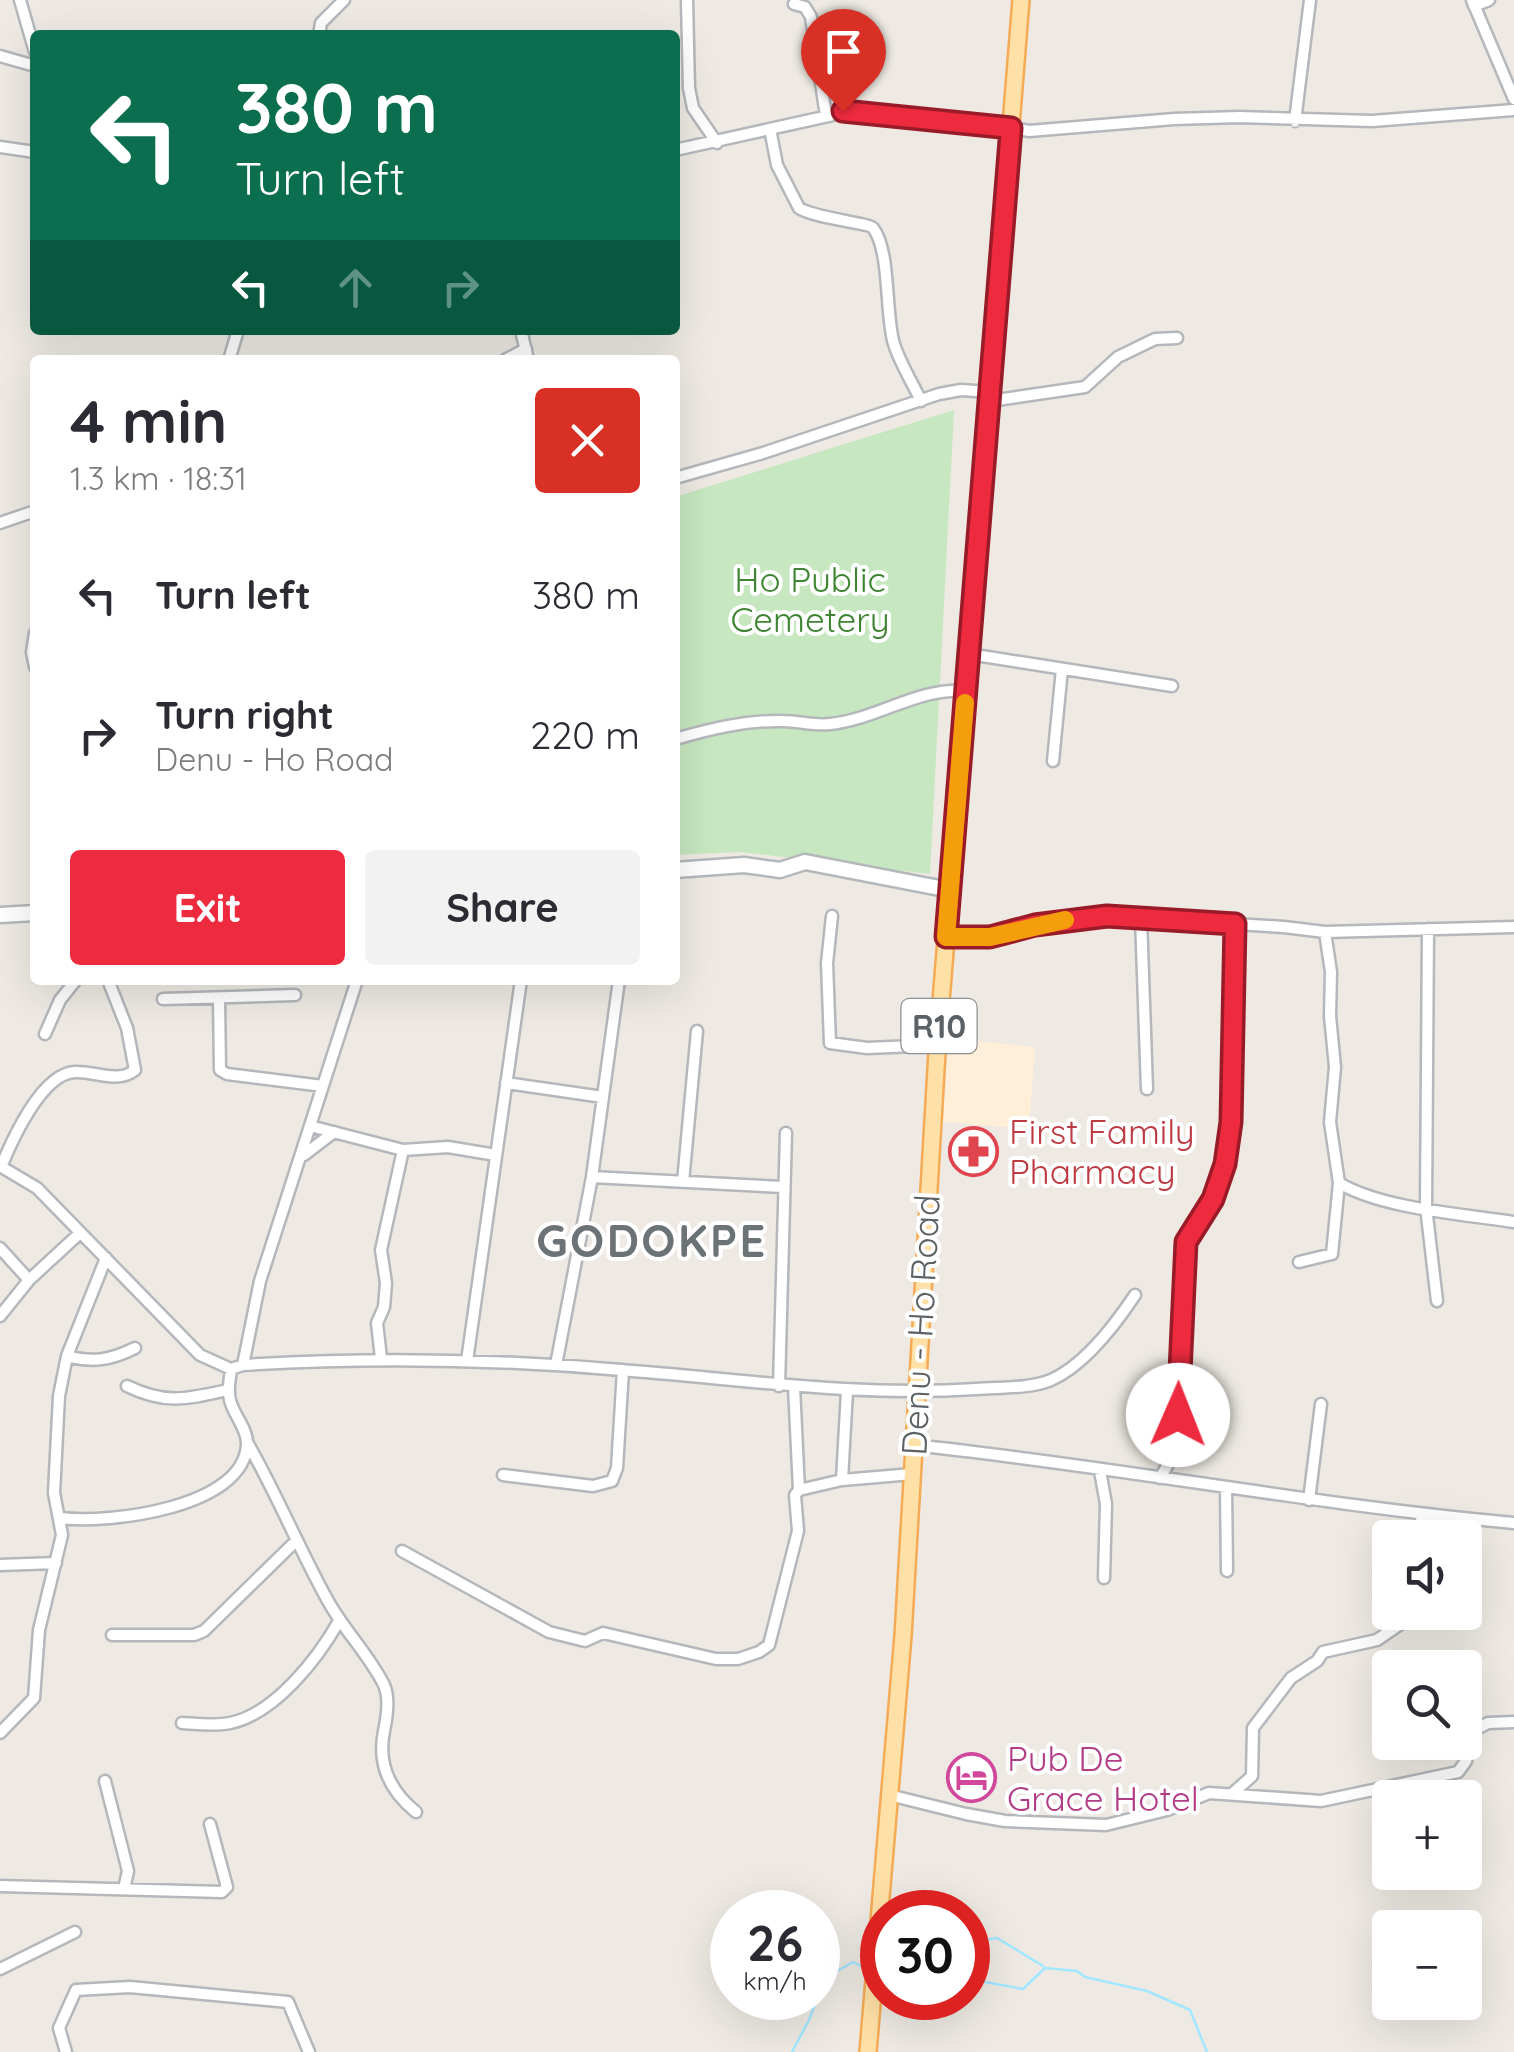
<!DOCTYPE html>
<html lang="en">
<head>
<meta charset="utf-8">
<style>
  body { margin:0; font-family:Quicksand,sans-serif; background:#f2f2f3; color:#2b2b33; height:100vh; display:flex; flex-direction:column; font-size:38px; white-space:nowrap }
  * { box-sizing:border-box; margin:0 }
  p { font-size:32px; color:#7c7c81 }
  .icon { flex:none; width:55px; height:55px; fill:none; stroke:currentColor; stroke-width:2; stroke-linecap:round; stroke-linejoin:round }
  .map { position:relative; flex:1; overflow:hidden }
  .sheet { position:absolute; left:30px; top:355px; width:650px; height:630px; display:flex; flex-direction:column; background:#fff; border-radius:10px; box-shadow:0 10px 40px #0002 }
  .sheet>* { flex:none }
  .top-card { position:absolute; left:30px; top:30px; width:650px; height:305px; border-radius:10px; box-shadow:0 10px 40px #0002; background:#0b6e4f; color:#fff; overflow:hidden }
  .fabs { position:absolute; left:1372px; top:1520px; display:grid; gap:20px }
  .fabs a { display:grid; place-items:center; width:110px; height:110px; border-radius:10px; background:#fff; box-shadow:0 10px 40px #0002; font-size:50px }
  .speed { position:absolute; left:710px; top:1890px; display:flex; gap:20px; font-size:50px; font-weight:700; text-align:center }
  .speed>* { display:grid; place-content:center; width:130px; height:130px; border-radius:50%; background:#fff; box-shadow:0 10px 40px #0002; line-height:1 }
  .speed small { font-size:25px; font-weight:400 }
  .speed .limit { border:15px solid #d22; background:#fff; color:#111 }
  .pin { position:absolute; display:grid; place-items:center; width:85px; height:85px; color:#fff; margin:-102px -42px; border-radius:50% 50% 50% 0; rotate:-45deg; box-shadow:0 0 10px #0007 }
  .pin .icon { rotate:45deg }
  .me { position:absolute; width:110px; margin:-55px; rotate:1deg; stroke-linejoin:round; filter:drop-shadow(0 0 8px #0008) }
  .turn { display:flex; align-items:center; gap:35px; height:210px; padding:0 40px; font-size:45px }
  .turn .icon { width:130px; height:130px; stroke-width:2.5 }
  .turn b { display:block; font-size:70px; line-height:85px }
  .lanes { display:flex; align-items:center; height:95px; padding:0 40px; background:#0003; justify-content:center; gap:50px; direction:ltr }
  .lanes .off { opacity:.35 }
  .round { display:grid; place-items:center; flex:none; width:105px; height:105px; border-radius:10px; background:#f2f2f3 }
  .headline { display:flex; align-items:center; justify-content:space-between; height:170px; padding:0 40px }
  h1 { font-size:60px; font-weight:700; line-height:75px }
  .primary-button { display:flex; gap:20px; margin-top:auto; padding:20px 40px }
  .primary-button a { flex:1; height:115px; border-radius:10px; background:#ed2a3e; color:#fff; font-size:40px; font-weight:700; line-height:115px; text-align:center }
  .primary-button a+a { background:#f2f2f3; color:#2b2b33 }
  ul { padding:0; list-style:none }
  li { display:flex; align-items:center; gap:30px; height:140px; padding:0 40px }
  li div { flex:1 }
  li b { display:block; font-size:38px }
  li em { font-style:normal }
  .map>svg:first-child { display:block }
</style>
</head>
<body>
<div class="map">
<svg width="1514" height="2052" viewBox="0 0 1514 2052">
  <rect width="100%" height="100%" fill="#eeeae3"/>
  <path fill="#ffeed8" d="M949 1038 1035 1047 1029 1129 943 1122Z"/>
  <path fill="#c6e7bf" d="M954 410 930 874 740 852 675 855V497Z"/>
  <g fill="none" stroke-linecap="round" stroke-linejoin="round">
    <path stroke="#a2e7ff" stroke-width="2.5" d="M968 1943 997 1938 1043 1966
      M968 1979 1023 1989 1045 1968 1077 1971 1085 1977 1147 1991 1190 2010 1207 2052
      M792 2052 809 2020 825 1978 853 1962 868 1970"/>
    <defs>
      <path id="street" d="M20 0 35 52
        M687 0 689 88 693 108 717 143
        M1472 0 1514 99
        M794 4 805 7 811 17 826 116
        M1474 6 1489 0
        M319 35 321 23 344 0
        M0 56 35 66
        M1295 121 1310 0
        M770 129 777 165 799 208C814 218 869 223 873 228 891 251 885 317 894 344 900 363 912 382 921 401
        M0 147 35 152
        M675 150 851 111 984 123 1029 131 1174 119 1239 117 1372 121 1514 110
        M521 330 528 360
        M229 360 238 330
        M505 360 526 349
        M990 401 1085 387 1118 357 1155 339 1177 338
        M675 478 763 453 939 394 961 390 990 392
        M0 523 35 511
        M35 633 32 652 35 667
        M969 654 1172 686
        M675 739C710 729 746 720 783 721 799 721 814 726 830 724 878 719 918 687 966 691
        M1053 761 1062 669
        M832 916 827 963 830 1043 867 1048 938 1045
        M1141 918 1147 1089
        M1428 929 1426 1207 1437 1301
        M1325 932 1331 972 1330 1016 1335 1067 1330 1122 1339 1183C1383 1209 1463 1214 1514 1222
        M946 937H990L1035 925 1107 916 1284 927 1325 932 1514 927
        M163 999 295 995
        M219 999 220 1070 227 1074 323 1086
        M45 1034 60 1000 76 980
        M506 1083 603 1097
        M310 1126 403 1150
        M304 1155 334 1132
        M0 1166 37 1188 200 1355 231 1369 243 1365C370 1357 495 1359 621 1370 740 1379 856 1397 976 1389 999 1387 1029 1389 1051 1380 1085 1365 1115 1325 1135 1295
        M1 1167C12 1140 42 1073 75 1072 95 1071 118 1084 135 1070L127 1028 108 980
        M592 1177 783 1187
        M683 1182 697 1031
        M0 1248 29 1280
        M1299 1262 1332 1254 1339 1183
        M0 1316 29 1280 80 1233
        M67 1356C93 1363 111 1360 135 1348
        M381 1358 377 1323 384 1307 386 1283 381 1250 403 1150 448 1147 496 1155
        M467 1361 521 980
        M243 1365 260 1281 357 980
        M556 1365 592 1177 619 980
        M127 1386C166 1405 187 1399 228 1390
        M779 1386 786 1133
        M794 1387 799 1490
        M247 1442C277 1494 299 1549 328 1601 344 1630 369 1655 384 1685 390 1698 387 1717 384 1731 377 1765 390 1791 416 1812
        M913 1445C1114 1466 1313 1505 1514 1523
        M1100 1471 1106 1504 1104 1578
        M503 1475 593 1486 612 1481 617 1468 623 1370
        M1160 1478 1177 1449 1186 1242 1213 1199 1225 1164 1231 1122 1235 924
        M842 1480 847 1391
        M1226 1487 1227 1571
        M1309 1500 1321 1404
        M1421 1514 1422 1538
        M61 1518C108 1524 246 1508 247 1443 247 1428 233 1414 230 1400 227 1389 230 1380 231 1369
        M402 1551 549 1632 585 1641 603 1633 716 1659H738L759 1652 769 1645 798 1531 795 1495 799 1490 842 1480 912 1474
        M0 1565 56 1563
        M112 1635H194L204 1631 297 1540
        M182 1723C198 1724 215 1726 230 1723 275 1714 318 1658 339 1621
        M0 1733 34 1698 39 1630 62 1535 54 1493 59 1396 67 1356 106 1258
        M105 1781 128 1871 124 1889
        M1233 1793 1252 1776 1253 1728 1291 1678 1317 1661 1323 1652 1377 1640 1418 1612
        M889 1795 966 1814 1005 1821 1106 1825 1167 1810 1209 1793 1321 1801 1458 1772 1466 1761 1473 1731 1488 1723 1514 1722
        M0 1886 222 1892 227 1887 210 1824
        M0 1969 75 1932
        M66 2052 59 2028 76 1990 130 1987 288 2002 309 2052"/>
      <path id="secondary" d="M675 870 744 865 780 870 805 862 950 890
        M0 915 35 913"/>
      <path id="primary" d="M868 2052 903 1636 937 1052 1021 0"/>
    </defs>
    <use href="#street" stroke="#b4b7bb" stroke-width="15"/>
    <use href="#secondary" stroke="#b2b8bb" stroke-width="19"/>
    <use href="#primary" stroke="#f5ab56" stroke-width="20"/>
    <use href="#street" stroke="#fff" stroke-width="10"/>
    <use href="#secondary" stroke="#fff" stroke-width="14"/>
    <use href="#primary" stroke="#ffe1a7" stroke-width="15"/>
  </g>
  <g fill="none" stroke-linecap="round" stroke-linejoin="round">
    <defs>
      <path id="route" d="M843 111 1011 128 946 937H990L1035 925 1107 916 1235 924 1231 1122 1225 1164 1213 1199 1186 1242 1178 1415"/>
    </defs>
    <use href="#route" stroke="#9a1b28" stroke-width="25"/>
    <use href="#route" stroke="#ed2a3e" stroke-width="18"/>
    <path stroke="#f59e0b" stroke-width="18" d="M965 703 946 937H990L1065 920"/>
  </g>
  <defs>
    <symbol id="pharmacy-ring" viewBox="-11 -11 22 22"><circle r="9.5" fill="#fff" stroke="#e0444e" stroke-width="1.5"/><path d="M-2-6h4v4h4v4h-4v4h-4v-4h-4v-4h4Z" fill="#e0444e"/></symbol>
    <symbol id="hotel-ring" viewBox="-11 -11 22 22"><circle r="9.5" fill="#fff" stroke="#d1479c" stroke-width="1.5"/><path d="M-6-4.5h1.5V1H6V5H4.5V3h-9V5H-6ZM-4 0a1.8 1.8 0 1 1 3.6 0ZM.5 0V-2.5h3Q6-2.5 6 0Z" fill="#d1479c"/></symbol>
  </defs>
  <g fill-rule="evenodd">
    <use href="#pharmacy-ring" x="946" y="1124" width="55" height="55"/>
    <use href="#hotel-ring" x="944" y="1750" width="55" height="55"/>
  </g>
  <g text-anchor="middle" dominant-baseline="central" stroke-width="8" stroke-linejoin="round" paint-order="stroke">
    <rect fill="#fff" stroke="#8c9092" stroke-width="2.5" x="901.5" y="999" width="75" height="54" rx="8"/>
    <g font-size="32" font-weight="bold" fill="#5b6164">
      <text x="939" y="1026">R10</text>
    </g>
    <g font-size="35" fill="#3e8432" stroke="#fff">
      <text x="810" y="579">Ho Public<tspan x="810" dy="40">Cemetery</tspan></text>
    </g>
    <g font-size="35" fill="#be3a42" stroke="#fff" text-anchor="start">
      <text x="1009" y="1131">First Family<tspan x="1009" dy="40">Pharmacy</tspan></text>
    </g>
    <g font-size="35" fill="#5b6164" stroke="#fff">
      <text transform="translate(920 1325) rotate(-87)">Denu - Ho Road</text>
    </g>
    <g font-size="35" fill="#b23c85" stroke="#fff" text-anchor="start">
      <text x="1007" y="1758">Pub De<tspan x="1007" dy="40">Grace Hotel</tspan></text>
    </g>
    <g font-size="45" font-weight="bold" letter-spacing="2.5" fill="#6c7376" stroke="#fff">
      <text x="652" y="1240">GODOKPE</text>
    </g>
  </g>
</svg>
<div class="fabs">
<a><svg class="icon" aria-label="sound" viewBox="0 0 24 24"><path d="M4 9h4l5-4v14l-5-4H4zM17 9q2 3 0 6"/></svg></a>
<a><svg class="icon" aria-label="search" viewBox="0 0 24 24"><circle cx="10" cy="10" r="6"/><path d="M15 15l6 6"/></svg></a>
<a>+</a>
<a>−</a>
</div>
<div class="speed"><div>26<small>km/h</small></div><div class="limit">30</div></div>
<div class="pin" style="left:843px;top:111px;background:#d93025"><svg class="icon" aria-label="arrive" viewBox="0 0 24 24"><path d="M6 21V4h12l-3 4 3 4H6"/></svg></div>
<svg class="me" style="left:1178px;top:1415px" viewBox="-20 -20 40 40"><circle r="19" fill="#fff"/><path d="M0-13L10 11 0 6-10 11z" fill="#ed2a3e"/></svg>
<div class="top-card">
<div class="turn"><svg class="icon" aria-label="left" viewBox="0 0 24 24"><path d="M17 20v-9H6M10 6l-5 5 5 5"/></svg><div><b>380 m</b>Turn left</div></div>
<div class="lanes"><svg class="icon" aria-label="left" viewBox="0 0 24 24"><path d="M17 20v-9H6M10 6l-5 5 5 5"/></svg><svg class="icon off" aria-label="ahead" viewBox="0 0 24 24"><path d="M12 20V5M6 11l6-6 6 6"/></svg><svg class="icon off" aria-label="right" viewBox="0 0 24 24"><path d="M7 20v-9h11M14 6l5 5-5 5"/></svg></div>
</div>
<section class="sheet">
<div class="headline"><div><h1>4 min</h1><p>1.3 km · 18:31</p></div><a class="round" style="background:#d93025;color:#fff"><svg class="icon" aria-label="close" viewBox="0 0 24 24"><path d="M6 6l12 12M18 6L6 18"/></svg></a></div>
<ul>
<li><svg class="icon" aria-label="left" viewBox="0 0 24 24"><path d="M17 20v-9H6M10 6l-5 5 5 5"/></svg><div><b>Turn left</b></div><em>380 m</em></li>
<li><svg class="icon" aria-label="right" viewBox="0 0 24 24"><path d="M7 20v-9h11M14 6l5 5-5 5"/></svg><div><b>Turn right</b><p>Denu - Ho Road</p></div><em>220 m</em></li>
</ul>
<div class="primary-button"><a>Exit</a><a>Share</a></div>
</section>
</div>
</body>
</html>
